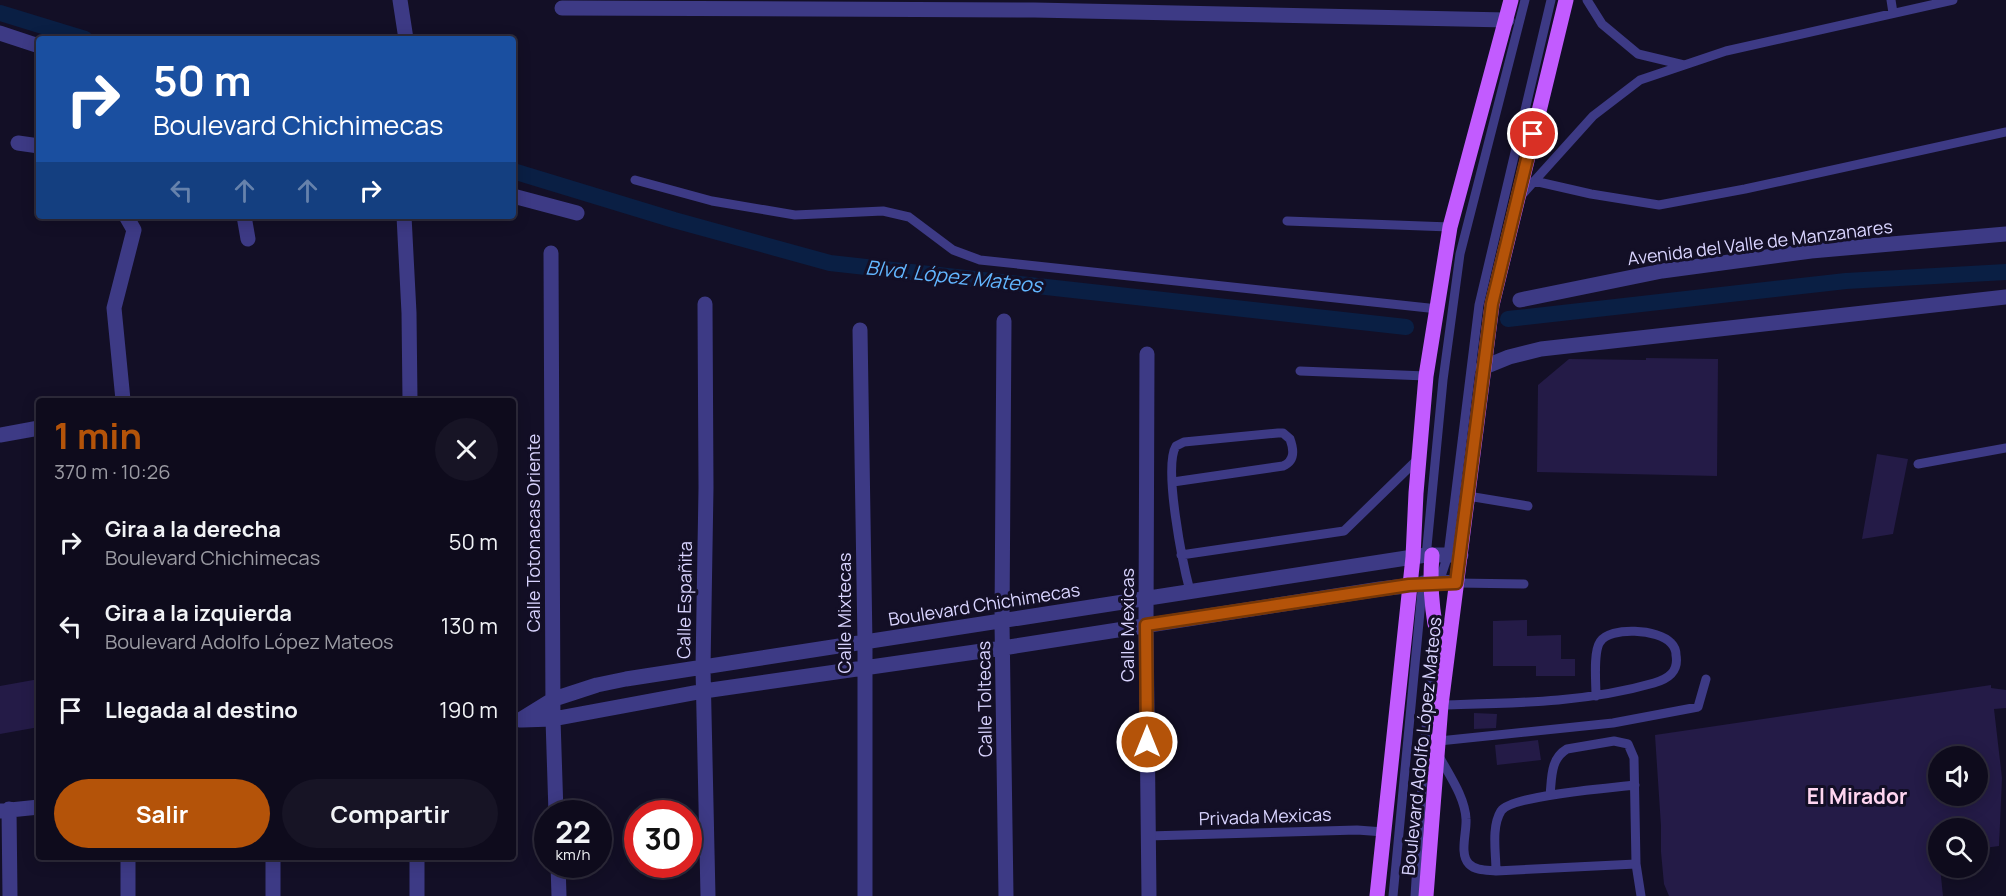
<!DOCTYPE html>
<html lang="es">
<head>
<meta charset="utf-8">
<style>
  body { margin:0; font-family:Manrope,sans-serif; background:#171425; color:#f1f3f6; height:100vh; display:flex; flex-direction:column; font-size:22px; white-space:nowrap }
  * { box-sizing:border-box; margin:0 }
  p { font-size:20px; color:#9b9ba3 }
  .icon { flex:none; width:33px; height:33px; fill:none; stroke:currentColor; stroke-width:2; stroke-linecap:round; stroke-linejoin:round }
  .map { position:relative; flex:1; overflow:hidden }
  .details { position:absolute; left:36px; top:398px; width:480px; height:462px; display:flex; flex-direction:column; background:#0e0b1c; border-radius:6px; box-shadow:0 3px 15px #0003,0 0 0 2px #2e2b3b }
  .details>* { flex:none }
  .top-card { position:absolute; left:36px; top:36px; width:480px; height:183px; border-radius:6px; box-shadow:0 3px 15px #0003,0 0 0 2px #2e2b3b; background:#1a4fa0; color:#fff; overflow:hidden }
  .buttons { position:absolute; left:1928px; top:746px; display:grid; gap:12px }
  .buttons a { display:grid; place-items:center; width:60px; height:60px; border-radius:50%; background:#0e0b1c; box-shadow:0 3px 15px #0003,0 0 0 2px #2e2b3b; font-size:30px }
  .speed { position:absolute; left:534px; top:800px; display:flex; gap:12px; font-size:30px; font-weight:700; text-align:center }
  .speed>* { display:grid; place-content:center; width:78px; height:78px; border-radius:50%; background:#0e0b1c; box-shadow:0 3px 15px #0003,0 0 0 2px #2e2b3b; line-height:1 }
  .speed small { font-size:15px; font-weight:400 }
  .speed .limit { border:9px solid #d22; background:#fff; color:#111 }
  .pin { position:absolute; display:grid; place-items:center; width:51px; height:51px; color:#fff; margin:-26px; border:3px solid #fff; border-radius:50%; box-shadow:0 2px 6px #0007 }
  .me { position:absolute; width:66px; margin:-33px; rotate:0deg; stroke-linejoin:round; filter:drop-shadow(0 0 4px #0008) }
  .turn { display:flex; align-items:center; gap:21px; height:126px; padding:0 18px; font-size:27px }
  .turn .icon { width:78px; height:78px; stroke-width:2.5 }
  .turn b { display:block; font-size:42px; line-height:51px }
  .lanes { display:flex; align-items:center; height:57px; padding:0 18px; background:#0003; justify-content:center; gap:30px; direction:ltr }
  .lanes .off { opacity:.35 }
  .round { display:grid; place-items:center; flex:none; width:63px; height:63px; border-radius:32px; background:#171425 }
  .head { display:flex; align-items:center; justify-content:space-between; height:102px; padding:0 18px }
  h1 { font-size:36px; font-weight:700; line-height:45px; color:#b45309 }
  .primary-button { display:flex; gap:12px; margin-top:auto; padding:12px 18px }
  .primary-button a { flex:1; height:69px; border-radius:36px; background:#b45309; color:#fff; font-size:24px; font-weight:700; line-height:69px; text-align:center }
  .primary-button a+a { background:#171425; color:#f1f3f6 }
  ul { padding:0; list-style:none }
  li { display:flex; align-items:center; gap:18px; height:84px; padding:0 18px }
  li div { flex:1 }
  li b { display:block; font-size:22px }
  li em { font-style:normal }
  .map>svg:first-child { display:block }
</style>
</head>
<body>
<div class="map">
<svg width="2006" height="896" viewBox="0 0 2006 896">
  <rect width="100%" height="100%" fill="#130f26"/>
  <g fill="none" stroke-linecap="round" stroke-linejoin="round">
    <path stroke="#0a1f44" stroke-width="16" d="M0 13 85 39
      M513 171 674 220 830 263 1406 327
      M1508 319 1846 281 2006 272"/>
  </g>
  <path fill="#241b47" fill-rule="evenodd" d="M1646 358 1718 359 1717 476 1537 472 1538 385 1569 359 1646 360Z
    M1877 454 1908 459 1893 534 1862 539Z
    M1527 620V636L1561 635V659H1575V676H1536V666H1493V621Z
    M39 679V727L0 734V686Z
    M1991 685V688L2006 690V708L1994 709 2002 778 1999 846 1977 849V828H1938V867H1940L1943 896H1669L1664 884 1661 852V826L1655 735ZM1938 756H1977V795H1938Z
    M1474 713 1497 714 1496 728 1474 729Z
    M1538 740 1541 760 1497 765 1495 745Z"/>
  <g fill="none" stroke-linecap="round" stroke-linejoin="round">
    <path stroke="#3d3a85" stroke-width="9" d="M1587 0 1602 24 1638 54 1684 65
      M1891 0 1893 13
      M635 180 712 201 795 215 883 211 909 217 953 250 980 260 1438 309
      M1534 181 1591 194 1659 205 1745 189 2006 132
      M1520 197 1593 116 1640 80 1726 51 1953 0
      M1287 221 1450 227
      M1300 371 1426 376
      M1918 464 2006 448
      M1173 482 1283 466C1295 461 1294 450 1290 439L1283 433H1278L1184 442 1176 446C1163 467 1183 565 1190 591
      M1468 496 1528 506
      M1181 555 1344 531 1419 458
      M1426 557 1443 380 1460 254 1525 0
      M1457 583 1524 584
      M1438 585 1448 555 1479 305 1551 0
      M1441 705C1513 703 1585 703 1654 683 1668 679 1679 672 1676 655 1676 651 1674 646 1671 643 1659 629 1610 626 1600 642 1593 652 1596 683 1596 696
      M1439 741 1613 723 1698 707 1706 679
      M1439 756C1449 775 1465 797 1466 819 1467 832 1459 854 1469 864 1476 871 1487 870 1496 871L1636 864
      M1550 795C1552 778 1550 759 1567 749L1614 741 1628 744 1634 758 1636 864 1641 896
      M1148 836 1357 830 1384 832
      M1496 871C1496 853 1491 827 1501 811 1512 795 1612 788 1635 785
      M1393 896 1423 580
      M1415 896 1425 740 1434 638"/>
    <path stroke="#3d3a85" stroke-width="15" d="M400 0 406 39
      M562 8 1034 10 1507 20
      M0 33 39 46
      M18 143 39 146
      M513 196 577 213
      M244 216 248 239
      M404 216 409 313 410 400
      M551 253 553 719 556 813
      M1520 300 1662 271 1811 251 2006 234
      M705 304 706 488 703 668 708 896
      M1004 321 1002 622 1006 896
      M860 330 865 643V896
      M1147 354 1146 625 1149 896
      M1482 368 1509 357 1541 349 2006 297
      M123 400 114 308 134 230 126 216
      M0 435 39 428
      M520 720 554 699 597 685 626 679 1413 557 1426 555H1461
      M522 720 553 719 704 691 1003 648 1380 589 1438 582 1457 583
      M9 809 10 896
      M0 811 39 807
      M128 856V896
      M273 856V896
      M417 856V896
      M558 864 559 896"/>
    <path stroke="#c25bff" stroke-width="15" d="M1432 555C1429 590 1433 629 1445 662
      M1377 896 1413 557 1416 493 1426 376 1450 227 1511 0
      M1426 896 1441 705 1492 305 1566 0"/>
  </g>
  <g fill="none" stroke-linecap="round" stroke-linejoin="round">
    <defs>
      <path id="route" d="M1147 742 1146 625 1409 585 1456 583 1492 304 1533 134"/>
    </defs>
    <use href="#route" stroke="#753606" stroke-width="15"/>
    <use href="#route" stroke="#b45309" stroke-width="10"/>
  </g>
  <g text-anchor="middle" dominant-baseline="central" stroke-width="6" stroke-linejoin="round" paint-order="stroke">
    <g font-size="18" fill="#d9d4ff" stroke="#130f26">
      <text transform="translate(1760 242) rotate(-7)">Avenida del Valle de Manzanares</text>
      <text transform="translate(533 533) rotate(-90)">Calle Totonacas Oriente</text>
      <text transform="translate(684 600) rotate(-89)">Calle Españita</text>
      <text transform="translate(984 604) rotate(-9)">Boulevard Chichimecas</text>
      <text transform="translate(844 613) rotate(-90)">Calle Mixtecas</text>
      <text transform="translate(1127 625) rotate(-90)">Calle Mexicas</text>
      <text transform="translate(984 699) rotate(-91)">Calle Toltecas</text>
      <text transform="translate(1421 746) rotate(-84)">Boulevard Adolfo López Mateos</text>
      <text transform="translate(1265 816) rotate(-2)">Privada Mexicas</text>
    </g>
    <g font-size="20" font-style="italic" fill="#62b6ff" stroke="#130f26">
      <text transform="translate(954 276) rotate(6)">Blvd. López Mateos</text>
    </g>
    <g font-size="21" font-weight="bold" fill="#ffd6f0" stroke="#130f26">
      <text x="1857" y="796">El Mirador</text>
    </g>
  </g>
</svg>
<div class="buttons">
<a><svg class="icon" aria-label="sound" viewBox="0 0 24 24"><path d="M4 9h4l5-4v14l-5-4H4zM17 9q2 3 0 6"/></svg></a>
<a><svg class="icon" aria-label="search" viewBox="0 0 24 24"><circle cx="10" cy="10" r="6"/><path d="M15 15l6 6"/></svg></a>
</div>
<div class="speed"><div>22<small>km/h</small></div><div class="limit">30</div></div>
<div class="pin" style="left:1533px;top:134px;background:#d93025"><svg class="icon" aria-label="arrive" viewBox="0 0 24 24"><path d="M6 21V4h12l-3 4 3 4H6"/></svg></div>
<svg class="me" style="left:1147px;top:742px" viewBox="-20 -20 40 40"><circle r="17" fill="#b45309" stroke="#fff" stroke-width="3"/><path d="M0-11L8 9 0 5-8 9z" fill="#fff"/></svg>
<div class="top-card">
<div class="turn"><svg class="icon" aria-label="right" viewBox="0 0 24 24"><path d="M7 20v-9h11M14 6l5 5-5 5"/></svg><div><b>50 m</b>Boulevard Chichimecas</div></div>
<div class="lanes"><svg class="icon off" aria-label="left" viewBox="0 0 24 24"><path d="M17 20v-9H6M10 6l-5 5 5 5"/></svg><svg class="icon off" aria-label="ahead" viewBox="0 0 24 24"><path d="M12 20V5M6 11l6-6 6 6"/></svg><svg class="icon off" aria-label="ahead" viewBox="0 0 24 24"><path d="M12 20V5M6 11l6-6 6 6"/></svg><svg class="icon" aria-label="right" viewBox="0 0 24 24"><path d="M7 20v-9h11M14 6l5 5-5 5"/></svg></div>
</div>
<section class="details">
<div class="head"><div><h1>1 min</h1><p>370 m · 10:26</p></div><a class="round"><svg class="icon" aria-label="close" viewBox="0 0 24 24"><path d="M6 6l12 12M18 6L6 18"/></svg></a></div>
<ul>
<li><svg class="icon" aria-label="right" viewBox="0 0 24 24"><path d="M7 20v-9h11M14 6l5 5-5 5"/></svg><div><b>Gira a la derecha</b><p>Boulevard Chichimecas</p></div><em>50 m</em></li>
<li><svg class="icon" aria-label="left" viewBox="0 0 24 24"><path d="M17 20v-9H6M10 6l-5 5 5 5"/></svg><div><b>Gira a la izquierda</b><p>Boulevard Adolfo López Mateos</p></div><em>130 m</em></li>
<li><svg class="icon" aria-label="arrive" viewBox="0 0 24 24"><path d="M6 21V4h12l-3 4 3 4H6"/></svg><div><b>Llegada al destino</b></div><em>190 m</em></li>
</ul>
<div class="primary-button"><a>Salir</a><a>Compartir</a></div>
</section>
</div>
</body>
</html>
